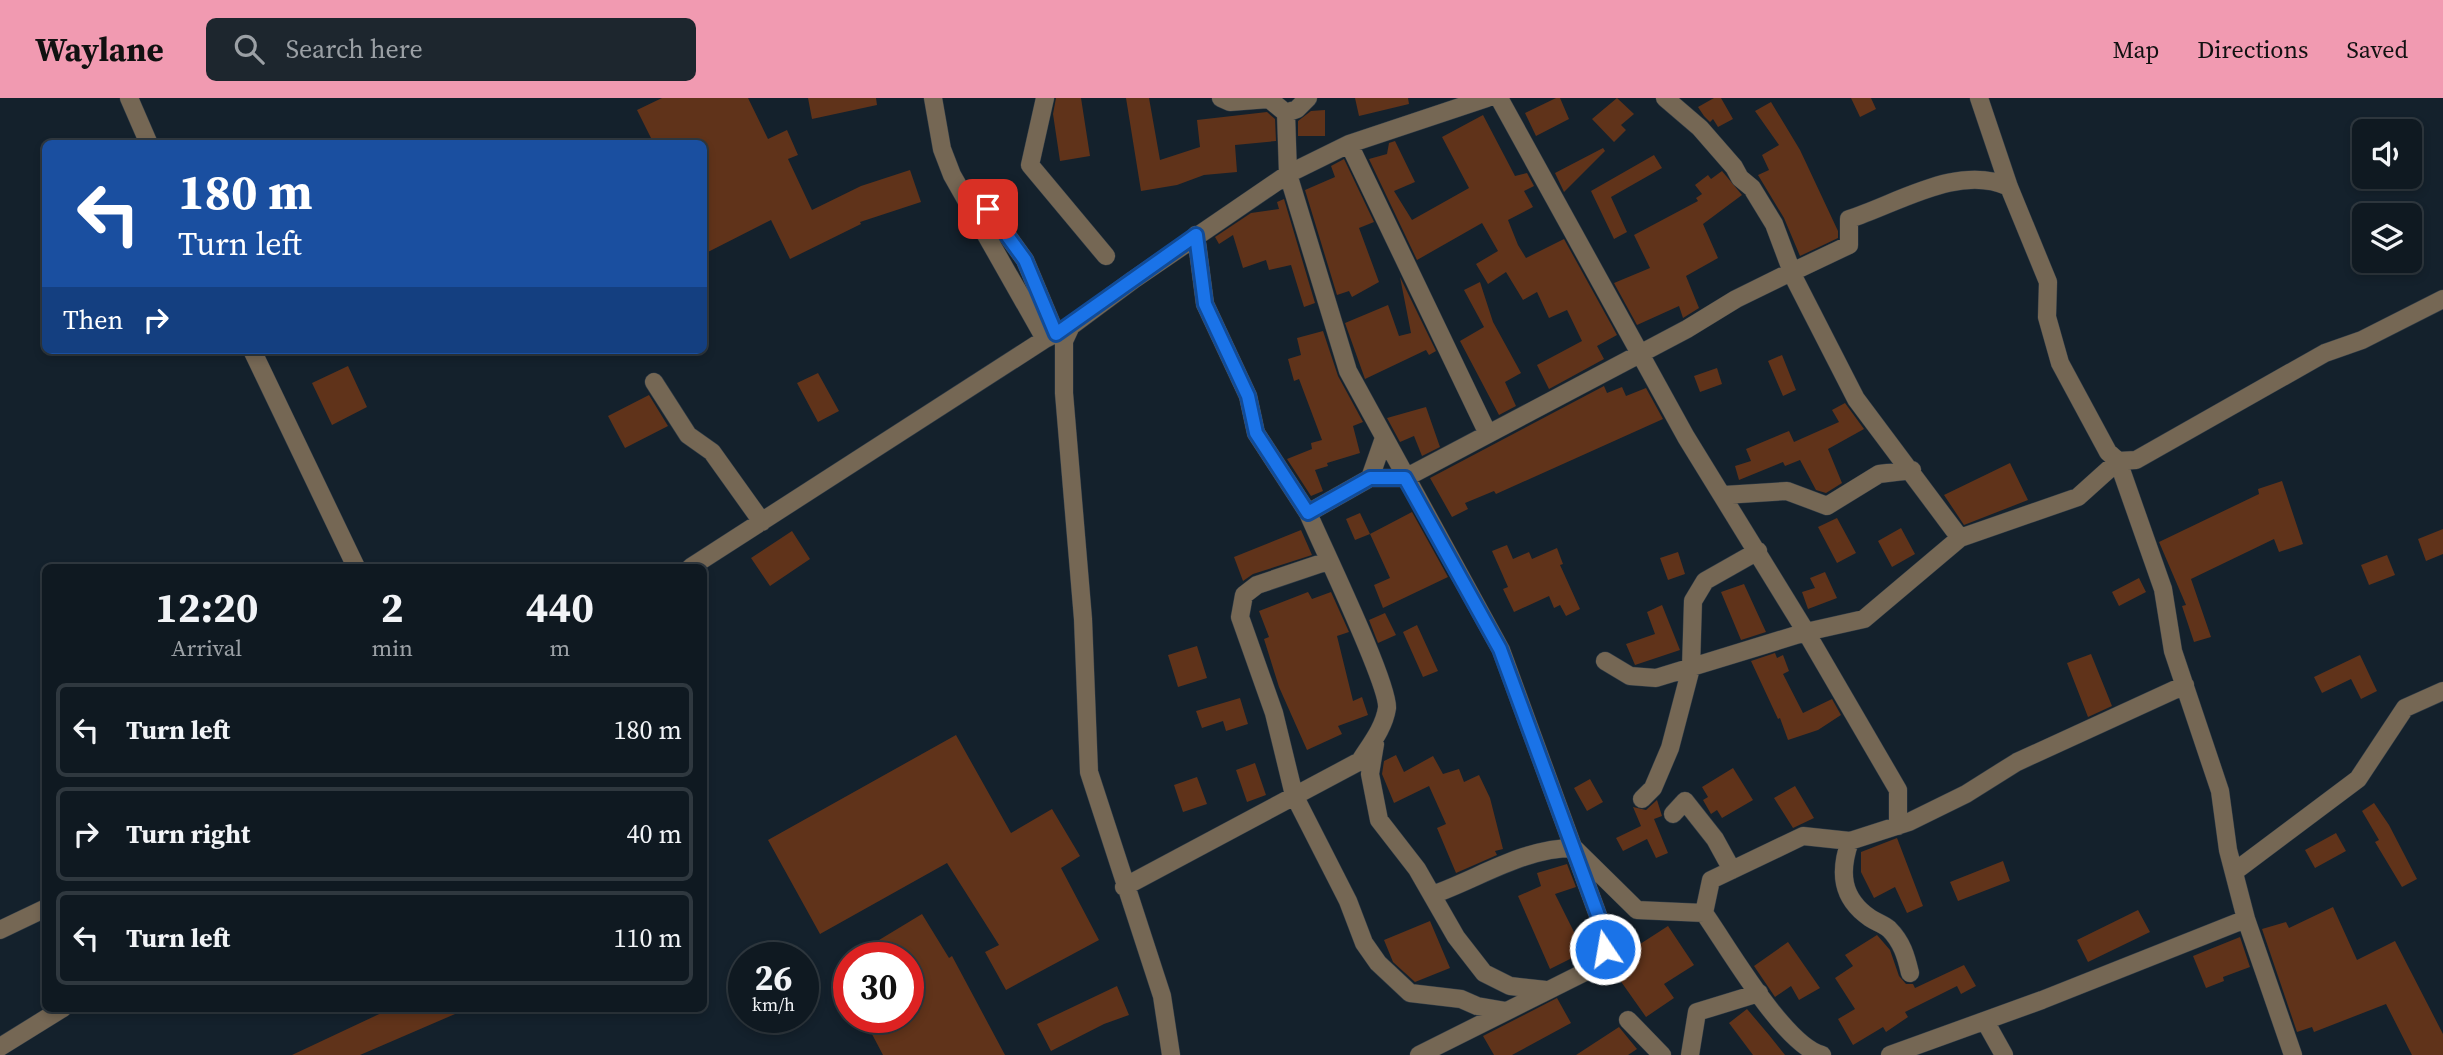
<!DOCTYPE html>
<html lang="en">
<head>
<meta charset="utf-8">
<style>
  body { margin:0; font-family:"Source Serif 4",serif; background:#1d262e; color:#f1f3f6; height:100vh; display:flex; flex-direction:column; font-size:26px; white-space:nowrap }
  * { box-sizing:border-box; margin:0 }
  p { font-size:23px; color:#9ba0a5 }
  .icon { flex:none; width:38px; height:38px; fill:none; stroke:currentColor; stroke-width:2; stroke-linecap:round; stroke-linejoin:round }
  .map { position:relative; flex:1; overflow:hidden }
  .panel { position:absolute; left:42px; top:466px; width:665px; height:448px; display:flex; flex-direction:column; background:#0f1921; border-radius:10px; box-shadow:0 4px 10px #0003,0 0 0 2px #2f383f }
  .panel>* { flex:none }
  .guide { position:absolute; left:42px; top:42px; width:665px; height:214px; border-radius:10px; box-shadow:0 4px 10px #0003,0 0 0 2px #2f383f; background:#1a4fa0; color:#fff; overflow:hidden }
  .buttons { position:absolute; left:2352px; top:21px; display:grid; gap:14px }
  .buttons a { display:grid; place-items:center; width:70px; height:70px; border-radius:10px; background:#0f1921; box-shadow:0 4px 10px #0003,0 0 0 2px #2f383f; font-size:35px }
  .speed { position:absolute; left:728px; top:844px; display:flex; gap:14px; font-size:35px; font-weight:700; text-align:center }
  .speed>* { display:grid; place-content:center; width:91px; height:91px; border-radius:50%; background:#0f1921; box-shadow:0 4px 10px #0003,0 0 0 2px #2f383f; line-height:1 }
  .speed small { font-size:18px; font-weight:400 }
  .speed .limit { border:10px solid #d22; background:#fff; color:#111 }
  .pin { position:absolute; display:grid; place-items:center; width:60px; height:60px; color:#fff; margin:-30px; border-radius:14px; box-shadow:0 4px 10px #0006 }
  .me { position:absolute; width:77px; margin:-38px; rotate:348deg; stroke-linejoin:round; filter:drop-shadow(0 0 5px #0008) }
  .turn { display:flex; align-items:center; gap:24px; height:147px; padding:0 21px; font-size:32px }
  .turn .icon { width:91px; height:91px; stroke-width:2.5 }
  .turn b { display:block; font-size:49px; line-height:60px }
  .then { display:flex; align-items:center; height:66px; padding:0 21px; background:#0003; gap:14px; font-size:26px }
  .eta { display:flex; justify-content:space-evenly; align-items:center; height:119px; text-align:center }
  .eta b { font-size:42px; font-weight:700; line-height:49px }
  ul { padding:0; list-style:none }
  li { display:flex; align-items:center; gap:21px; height:94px; margin:0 14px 10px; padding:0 7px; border:4px solid #2f383f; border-radius:10px }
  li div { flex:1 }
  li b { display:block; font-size:26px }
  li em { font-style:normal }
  header { display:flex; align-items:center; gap:42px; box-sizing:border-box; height:98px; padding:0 35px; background:#f19ab1; color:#111 }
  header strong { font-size:33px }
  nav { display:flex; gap:38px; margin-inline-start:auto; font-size:24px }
  .search { width:490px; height:63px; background:#1d262e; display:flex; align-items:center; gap:18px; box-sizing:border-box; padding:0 24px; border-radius:10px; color:#9ba0a5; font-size:26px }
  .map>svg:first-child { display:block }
</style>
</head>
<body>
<header>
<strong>Waylane</strong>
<div class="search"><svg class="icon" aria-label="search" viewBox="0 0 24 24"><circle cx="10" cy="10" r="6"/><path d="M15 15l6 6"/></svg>Search here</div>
<nav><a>Map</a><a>Directions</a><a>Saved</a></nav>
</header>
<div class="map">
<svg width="2443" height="957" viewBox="0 0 2443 957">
  <rect width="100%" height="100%" fill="#14212c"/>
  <path fill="#60331a" d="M662 0H748L768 41 787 32 798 57 788 61 812 112 861 88 910 72 921 104 860 124 861 126 790 161 771 122 704 156V46H654L637 12Z
    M808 0H876L877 7 812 21Z
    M1056 0H1081L1090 58 1060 63 1053 16Z
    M1126 0H1149L1160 62 1200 49 1197 22 1267 14 1275 21 1276 43 1235 47 1237 74 1204 77 1177 87 1141 93Z
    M1355 0H1408L1409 6 1359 18Z
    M1556 0H1560L1569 21 1536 38 1525 15Z
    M1617 0 1634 16 1621 27 1626 32 1614 44 1592 21Z
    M1714 0H1721L1733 21 1718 29 1713 21 1710 24 1704 18 1698 9Z
    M1851 0H1871L1876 11 1860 19Z
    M1771 4 1800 52 1838 133V140L1800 158 1784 120 1758 77 1769 72 1762 57 1779 47 1755 13Z
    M1325 12V38H1298V23L1311 13Z
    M1483 17 1515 78 1527 75 1534 88 1524 93 1533 109 1508 122 1518 147 1526 160 1564 141 1617 237 1597 248 1604 261 1549 291 1537 267 1582 243 1567 212 1549 220 1537 194 1523 202 1506 174 1488 186 1476 166 1498 153 1482 125 1417 162 1369 61 1387 56 1389 45 1395 43 1415 84 1394 93 1412 122 1469 90 1442 39Z
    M1603 50 1605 53 1564 94 1555 75Z
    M1654 57 1662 70 1611 99 1627 134 1614 141 1591 93Z
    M1344 61 1374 124 1359 130 1379 184 1352 199 1349 193 1337 197 1305 92 1335 79 1331 68Z
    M1722 73 1742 97 1703 126 1718 160 1686 178 1699 210 1683 220 1679 208 1637 227 1614 185 1650 170 1634 137 1698 103 1696 100 1702 96 1695 87 1708 77 1711 81Z
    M1284 101 1315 205 1304 209 1291 167 1269 172 1266 162 1243 170 1233 137 1219 146 1215 139 1251 115 1279 111 1277 104Z
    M1400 179 1436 253 1429 257 1426 252 1365 281 1345 225 1388 207 1399 238 1411 235Z
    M1480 184 1493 224 1521 275 1505 284 1516 308 1499 317 1460 243 1484 229 1464 192Z
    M1323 233 1338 278 1363 324 1353 328 1360 355 1327 365 1328 368 1315 372 1323 393 1311 398 1287 361 1312 351 1311 345 1322 342 1299 281 1294 283 1288 261 1301 257 1297 240Z
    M1782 257 1796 292 1783 298 1768 263Z
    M348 268 367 309 332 327 312 285Z
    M1717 270 1722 286 1700 294 1694 278Z
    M818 275 839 313 818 324 797 285Z
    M1604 288 1607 295 1622 289 1626 298 1646 290 1663 321 1496 396 1494 393 1465 405 1468 411 1452 419 1430 380Z
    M649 297 668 328 625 350 608 318Z
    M1845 305 1864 331 1828 351 1842 385 1826 395 1816 392 1800 362 1785 368 1783 364 1739 382 1735 368 1751 363 1746 351 1789 333 1794 344 1839 324 1832 312Z
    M1426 309 1440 349 1422 358 1414 338 1400 344 1387 320Z
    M2010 365 2028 402 1964 427 1944 397Z
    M2282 383 2303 446 2279 454 2274 441 2191 481 2211 539 2194 544 2182 508 2186 507 2159 444 2259 396 2258 391Z
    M1412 414 1448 479 1383 510 1374 487 1390 480 1370 436Z
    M1360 415 1370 436 1355 442 1346 421Z
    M1837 420 1856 455 1837 465 1818 429Z
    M1901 430 1915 456 1892 469 1878 443Z
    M2443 431V456L2426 463 2418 441Z
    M1301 432 1312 457 1253 476 1243 483 1234 459Z
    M792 433 810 461 770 488 751 460Z
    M1507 447 1513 461 1529 454 1532 461 1557 450 1563 466 1560 467 1580 511 1566 518 1560 507 1554 510 1549 498 1514 514 1503 491 1508 489 1492 453Z
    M1678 454 1685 476 1668 482 1660 460Z
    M2387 457 2395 477 2369 487 2361 467Z
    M1825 474 1837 500 1808 511 1802 494 1815 490 1810 480Z
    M2139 480 2146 494 2119 508 2112 494Z
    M1744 486 1766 534 1741 542 1721 494Z
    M1308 494 1312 501 1331 494 1349 534 1337 538 1353 603 1362 599 1368 617 1338 628 1342 636 1307 652 1279 589 1264 541 1269 539 1259 513Z
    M1662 507 1680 552 1635 567 1626 546 1655 536 1647 514Z
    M1385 515 1396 537 1378 545 1369 522Z
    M1417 527 1438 573 1423 579 1403 534Z
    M1197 548 1207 580 1178 589 1168 557Z
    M1775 555 1777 560 1783 557 1789 573 1783 576 1803 615 1832 601 1841 617 1818 632 1788 642 1780 620 1778 621 1751 563Z
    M2091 556 2112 608 2088 619 2067 565Z
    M2360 557 2377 593 2361 601 2351 581 2322 595 2314 579Z
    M1240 600 1248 626 1226 633 1223 623 1202 630 1196 613Z
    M956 637 1011 735 1052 711 1080 758 1061 770 1099 842 1006 892 985 854 999 847 947 765 820 836 768 742Z
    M1396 657 1404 674 1433 658 1443 676 1459 671 1464 684 1479 677 1490 700 1503 751 1495 753 1497 757 1456 775 1437 730 1446 726 1429 688 1394 705 1382 676 1384 663Z
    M1255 665 1266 697 1247 704 1236 672Z
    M1733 670 1753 702 1722 720 1717 712 1711 716 1703 702 1708 699 1702 689Z
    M1197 679 1207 706 1183 714 1174 687Z
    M1590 681 1603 704 1587 713 1574 690Z
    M1795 688 1814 720 1793 730 1774 700Z
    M1657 702 1662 718 1654 721 1668 755 1656 760 1647 741 1623 753 1616 740 1641 728 1633 709 1646 712Z
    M2374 705 2389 727 2417 781 2402 789 2375 744 2379 742 2362 713Z
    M2336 735 2346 753 2315 770 2305 752Z
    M1897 740 1923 808 1907 815 1895 789 1874 800 1861 774V754Z
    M2003 763 2010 783 1958 803 1950 784Z
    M1567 766 1576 789 1555 796 1584 854 1550 871 1518 798 1541 788 1537 775Z
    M2333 809 2357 862 2395 843 2443 936V957H2412L2386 906 2314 934 2312 929 2297 934 2262 831 2286 824 2289 830Z
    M2138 812 2150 834 2088 864 2077 842Z
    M922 816 949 860 952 858 1005 957H883L863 919H908V859H851Z
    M1430 823 1450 870 1415 884 1393 864 1384 842Z
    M1668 828 1694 867 1664 886 1674 900 1646 919 1610 868 1613 858 1634 844 1637 848Z
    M1877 837 1890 852 1899 878 1906 886H1913L1915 890 1964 867 1976 888 1961 896 1957 888 1905 914 1908 919 1886 934 1883 929 1853 947 1838 921 1855 911 1835 880 1853 868 1845 857Z
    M2240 839 2250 869 2223 879 2224 883 2206 890 2193 858Z
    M1788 844 1820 890 1799 902 1791 888 1775 899 1754 868Z
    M1117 888 1129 917 1104 926 1051 953 1037 926Z
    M1557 900 1571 925 1512 957H1494L1483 938Z
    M392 910H469L360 957H292Z
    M1747 911 1769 937 1785 957H1753L1729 925Z
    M1619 929 1637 951 1628 957H1576Z"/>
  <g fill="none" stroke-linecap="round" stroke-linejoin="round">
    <defs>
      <path id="minor" d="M129 0 149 46
        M933 0 942 51 952 77 1045 241
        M1045 0 1030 67 1106 158
        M1221 0 1230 4 1269 1 1286 15 1288 76 1348 273 1501 552 1606 839 1601 861 1593 870 1419 957
        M1499 0 1686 339 1806 534 1864 521 1960 440 2078 399 2118 363 2163 491 2173 553 2220 693 2228 752 2246 821 2293 957
        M1665 0 1700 30 1734 69 1740 80 1752 90 1774 126 1792 174 1849 147V121C1897 106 1959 65 2009 89
        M1979 0 2009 89 2048 184 2047 219 2060 265 2108 354 2118 363 2136 362 2325 255 2362 242 2443 201
        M1286 15 1297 11 1308 0
        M1349 46 1488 336
        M968 106 988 111 1025 162 1056 236
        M1196 137 1205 206 1248 298 1256 335 1308 415 1370 380 1384 340
        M252 252 356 469
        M654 284 688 337 712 354 762 424
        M1370 380H1405L1687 231 1736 201 1791 174 1856 301 1960 440
        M1724 397 1787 393 1827 408 1879 376 1912 372
        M1328 463 1257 487 1244 497 1240 519 1274 615 1294 697 1348 803 1364 845 1378 865 1410 895 1461 901 1477 908 1506 913
        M691 469 1045 241 1071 228
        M1605 563 1630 578 1656 580 1806 534 1898 692V728
        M1375 646 1370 676 1379 722 1417 771 1456 839 1484 875 1510 888 1546 892
        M1642 701 1653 690 1670 650 1691 570 1693 503 1705 483 1758 453
        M1673 716 1685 703 1715 741 1732 772
        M1850 743C1839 774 1841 800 1870 820 1876 824 1883 826 1889 831 1902 844 1906 858 1910 875
        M2234 774 2358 681 2405 610 2443 593
        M1124 789 1360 663C1370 647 1384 630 1387 610 1389 586 1322 448 1308 415
        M1432 797C1480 780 1523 750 1574 750L1637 812 1704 815C1728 849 1784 947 1822 957
        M1704 815 1711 782 1803 738 1850 743 1909 724 1966 696 2017 664 2185 587
        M0 832 46 810
        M1628 922 1662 957
        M1985 923 2004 957
        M0 949 63 910
        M1171 957 1162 898 1089 674 1083 521 1064 295V243L1071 228 1133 182 1288 76 1349 46 1487 0
        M1690 957 1697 914 1759 895
        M1890 957 2042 902 2246 821"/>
    </defs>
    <use href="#minor" stroke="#2f3b46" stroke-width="19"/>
    <use href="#minor" stroke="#756754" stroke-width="18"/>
  </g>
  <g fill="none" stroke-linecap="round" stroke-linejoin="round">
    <defs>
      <path id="route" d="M988 111 1025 162 1056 236 1196 137 1205 206 1248 298 1256 335 1308 415 1370 380H1405L1500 551 1606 839 1605 851"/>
    </defs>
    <use href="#route" stroke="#114b97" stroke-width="18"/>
    <use href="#route" stroke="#1a73e8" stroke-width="12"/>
  </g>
</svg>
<div class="buttons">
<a><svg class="icon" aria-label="sound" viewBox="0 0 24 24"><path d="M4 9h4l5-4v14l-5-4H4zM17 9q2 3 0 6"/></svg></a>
<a><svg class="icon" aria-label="layers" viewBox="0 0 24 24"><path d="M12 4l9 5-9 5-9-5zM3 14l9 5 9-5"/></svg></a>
</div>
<div class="speed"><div>26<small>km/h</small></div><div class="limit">30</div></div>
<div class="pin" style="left:988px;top:111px;background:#d93025"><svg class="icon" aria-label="arrive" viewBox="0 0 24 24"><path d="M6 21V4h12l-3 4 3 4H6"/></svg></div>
<svg class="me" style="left:1605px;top:851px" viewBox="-20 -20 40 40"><circle r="17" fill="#1a73e8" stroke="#fff" stroke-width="3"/><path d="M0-11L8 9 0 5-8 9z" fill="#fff"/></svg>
<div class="guide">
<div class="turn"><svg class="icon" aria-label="left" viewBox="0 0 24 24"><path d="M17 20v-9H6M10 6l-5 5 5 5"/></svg><div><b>180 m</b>Turn left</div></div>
<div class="then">Then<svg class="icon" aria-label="right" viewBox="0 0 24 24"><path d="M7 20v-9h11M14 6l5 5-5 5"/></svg></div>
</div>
<section class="panel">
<div class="eta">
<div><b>12:20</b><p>Arrival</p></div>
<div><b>2</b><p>min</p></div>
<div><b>440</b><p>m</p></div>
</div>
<ul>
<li><svg class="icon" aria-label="left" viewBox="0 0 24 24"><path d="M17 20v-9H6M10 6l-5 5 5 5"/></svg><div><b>Turn left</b></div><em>180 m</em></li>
<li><svg class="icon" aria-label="right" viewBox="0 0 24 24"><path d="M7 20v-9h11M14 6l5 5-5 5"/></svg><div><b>Turn right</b></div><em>40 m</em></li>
<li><svg class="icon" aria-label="left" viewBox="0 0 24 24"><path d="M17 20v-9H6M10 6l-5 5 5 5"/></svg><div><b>Turn left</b></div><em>110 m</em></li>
</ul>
</section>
</div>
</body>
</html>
